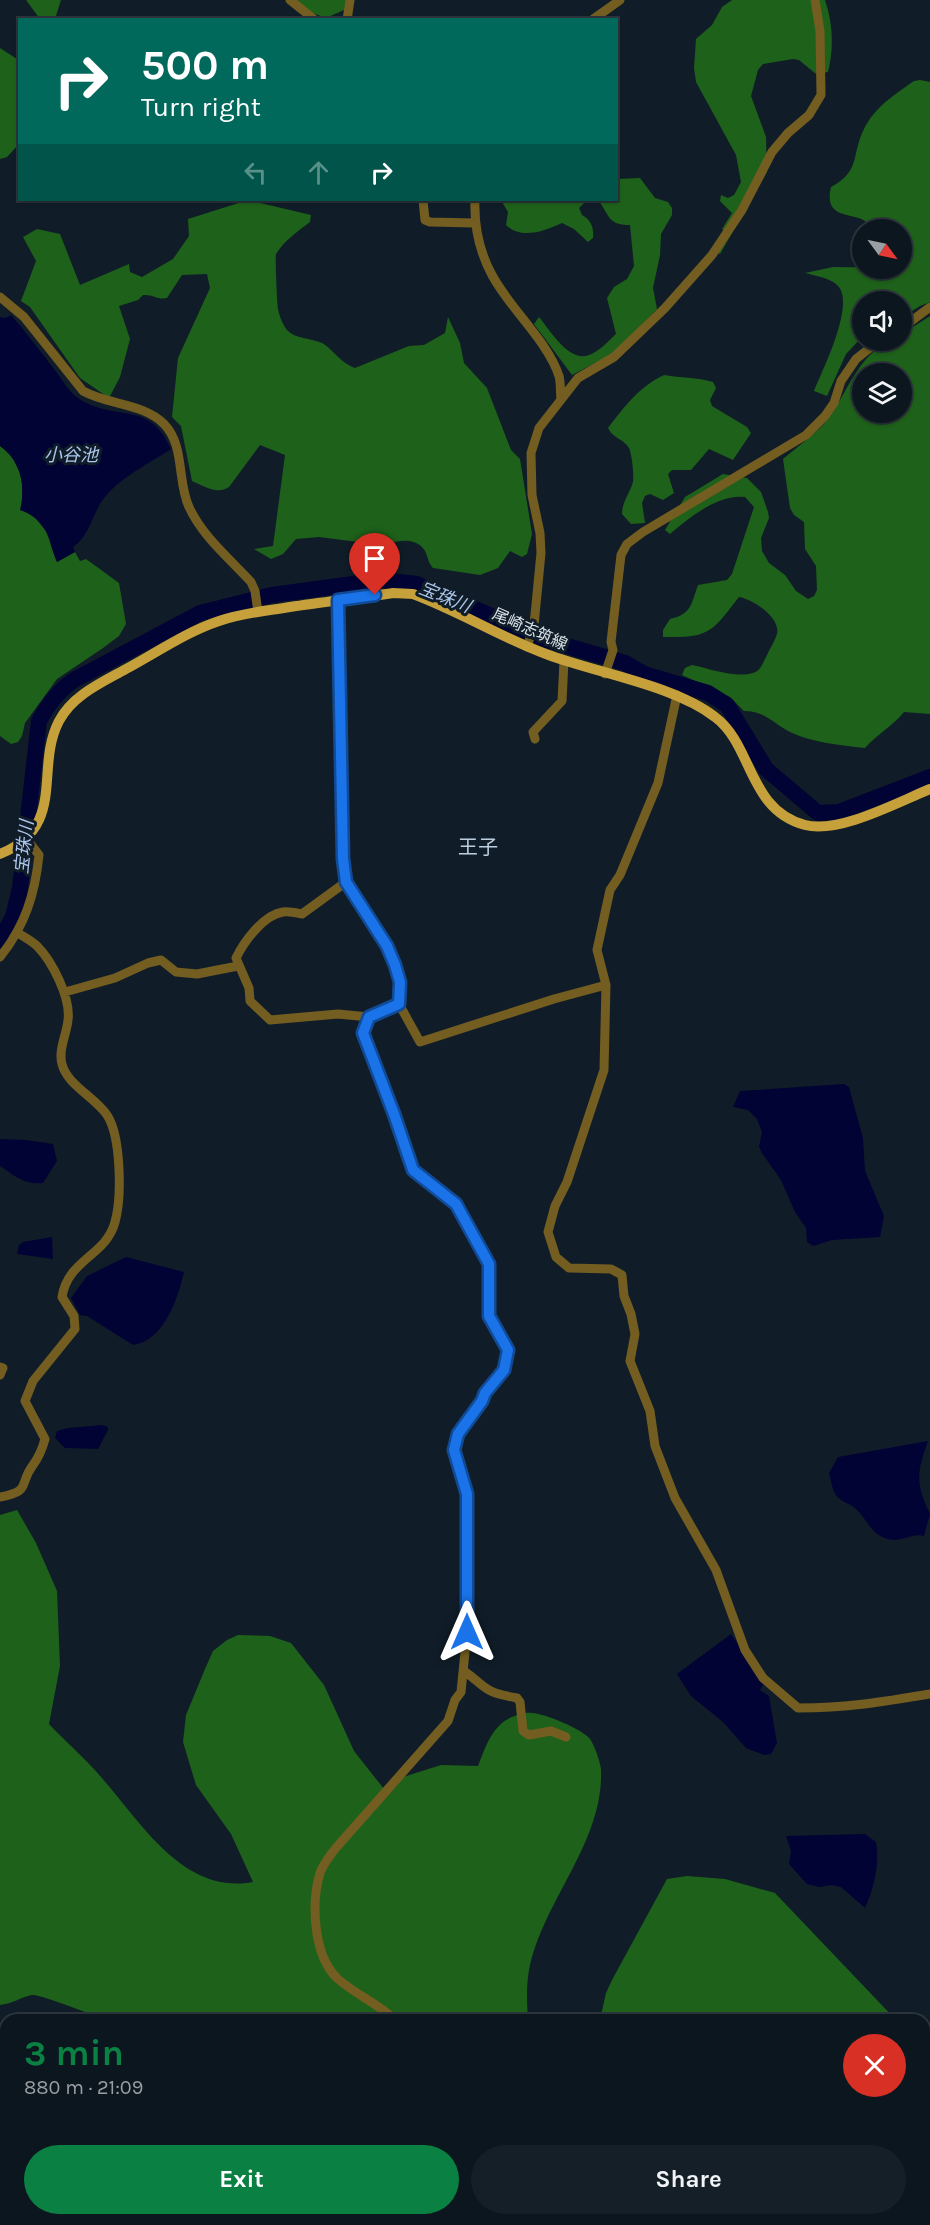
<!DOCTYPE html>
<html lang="en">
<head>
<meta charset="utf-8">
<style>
  body { margin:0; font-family:Karla,"Noto Sans JP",sans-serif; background:#151f27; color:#f1f3f6; height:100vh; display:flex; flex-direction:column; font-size:22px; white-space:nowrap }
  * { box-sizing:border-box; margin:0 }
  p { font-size:20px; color:#9a9fa4 }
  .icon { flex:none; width:33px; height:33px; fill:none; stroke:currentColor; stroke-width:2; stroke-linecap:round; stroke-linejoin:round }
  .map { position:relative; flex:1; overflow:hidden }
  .drawer { position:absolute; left:0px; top:2014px; width:930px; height:212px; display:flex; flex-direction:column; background:#0c161e; border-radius:18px 18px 0 0; box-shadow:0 2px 4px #0004,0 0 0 2px #2c353c }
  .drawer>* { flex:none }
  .hud { position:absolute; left:18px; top:18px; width:600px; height:183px; border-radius:0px; box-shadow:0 2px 4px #0004,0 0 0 2px #2c353c; background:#00695c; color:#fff; overflow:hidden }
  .needle { width:39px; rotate:123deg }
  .buttons { position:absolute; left:852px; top:219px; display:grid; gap:12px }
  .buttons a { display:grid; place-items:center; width:60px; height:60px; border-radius:50%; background:#0c161e; box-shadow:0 2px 4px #0004,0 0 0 2px #2c353c; font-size:30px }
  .pin { position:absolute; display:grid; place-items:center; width:51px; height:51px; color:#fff; margin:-62px -26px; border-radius:50% 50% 50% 0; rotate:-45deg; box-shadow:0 0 6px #0007 }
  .pin .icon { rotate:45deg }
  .me { position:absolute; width:66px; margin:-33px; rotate:0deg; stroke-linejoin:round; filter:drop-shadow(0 0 4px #0008) }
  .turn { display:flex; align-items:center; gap:21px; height:126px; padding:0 24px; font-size:27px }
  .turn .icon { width:78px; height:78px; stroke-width:2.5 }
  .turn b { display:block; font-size:42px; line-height:51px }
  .lanes { display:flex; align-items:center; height:57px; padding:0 24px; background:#0003; justify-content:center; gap:30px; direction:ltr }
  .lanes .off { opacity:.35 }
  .round { display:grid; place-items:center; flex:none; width:63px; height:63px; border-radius:32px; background:#151f27 }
  .overview { display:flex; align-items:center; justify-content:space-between; height:102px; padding:0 24px }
  h1 { font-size:36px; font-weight:700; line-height:45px; color:#0b8043 }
  .cta { display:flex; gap:12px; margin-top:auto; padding:12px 24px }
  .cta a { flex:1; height:69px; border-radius:36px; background:#0b8043; color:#fff; font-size:24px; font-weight:700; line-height:69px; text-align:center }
  .cta a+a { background:#151f27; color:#f1f3f6 }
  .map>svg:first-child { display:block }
</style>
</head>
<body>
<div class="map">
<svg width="930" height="2225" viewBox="0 0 930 2225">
  <rect width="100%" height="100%" fill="#101d28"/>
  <path fill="#1e611a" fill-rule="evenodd" d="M26 0H61L55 19H40Z
    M293 0H346L344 10 326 18 313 13Z
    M732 0H825C833 23 834 48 828 72L816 74 799 60 793 59 763 64 758 70 751 96 766 137 767 172 720 254 718 253 728 234 722 229 732 213 720 201 721 195 728 198 734 195 741 182 736 155 696 82 694 68 696 39 712 25 722 7Z
    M0 48 20 61 19 144 7 157 0 159Z
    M920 80 930 82V302L920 306 902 317V302H862V337L846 354 827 396 814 391C823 369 854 307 839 287 832 278 816 276 805 273L833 267 902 268V230L872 229C863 207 822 226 831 187 861 171 851 155 864 129 875 107 894 95 914 81Z
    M640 178 655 198 668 202 672 208V215L661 234 660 255 653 288 657 309 614 353 572 375 534 324 539 317C550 330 569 363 589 355 600 351 608 341 616 334L607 298 614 287 627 279 634 266 630 225C607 225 610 215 598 200H616L617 179Z
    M248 200 311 215 310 222C298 231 285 240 276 254 275 256 277 302 278 309 279 315 283 325 287 330 295 339 311 338 322 343 334 350 338 361 355 368L409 346 424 345 445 333 448 317 460 343 464 363 487 388 511 450 520 459 532 534 527 554 522 557 510 551 498 568 480 575 433 568C428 563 428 557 425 551 417 538 402 540 389 543L388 550 383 553 374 544 319 537 296 539 283 554 271 559 254 549 273 546 285 455 260 445 229 487C217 495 204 486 192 481L181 426 172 417 178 358 210 288 207 274 182 275 167 298C158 300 152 294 143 295L138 300 119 306 130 339 120 377 109 398 80 378 30 307 21 301 36 261 23 237 37 229 60 234 80 285 129 264 130 272 142 277 173 259 189 236 188 219Z
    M501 200H587L579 208 582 215C591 220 594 227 593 238L588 242 574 229 562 223C545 231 521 240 506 225L508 212Z
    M930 316V714L904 712C893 726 877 734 865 748 840 745 813 743 790 732 773 723 765 711 744 711L730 697 682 675 685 668 692 665C711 669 734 678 753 673 761 671 763 662 767 655 770 648 775 641 777 634 781 618 753 599 739 597 712 632 710 638 663 637V630L670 619C692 614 691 604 698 585L727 580 732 574 754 507 745 497C718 494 690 517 670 534L665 530 685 497 723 474 747 478 761 492 768 512 769 518 761 538 762 551 769 563 785 575 796 591 808 599 814 596 817 590 816 566 805 549 804 522 794 515 790 508 783 459C798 446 816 434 828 419 848 393 863 341 902 340V334ZM862 374H902V412H862Z
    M664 375C681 378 697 377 713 382L716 388 710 400 712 406 747 427 751 433 733 460 709 449 691 470H672L668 474 674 493 663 500 650 494 645 496 642 503 645 523 631 524 622 514C622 502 630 493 633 482 634 474 632 455 629 448 624 439 612 438 608 428 624 407 640 386 664 375Z
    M0 446 11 454 22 477V502L50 536 51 546 57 562 75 552 80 561 86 559 119 583 126 624 119 636 103 648 57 679 25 723 22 736 18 742 11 744 0 736Z
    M17 1510 36 1543 57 1591 60 1666 49 1724C66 1742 85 1758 101 1777 141 1822 183 1895 253 1882L231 1834 196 1785 183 1742 186 1715 205 1669 213 1651 227 1640 238 1635 270 1636 291 1643 324 1685 354 1751 384 1789 403 1777 441 1765 478 1766C484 1751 489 1734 502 1723 509 1717 524 1712 532 1713 546 1714 582 1729 590 1739 595 1746 600 1762 601 1769 604 1843 543 1900 529 1970 526 1987 527 2004 528 2020H109C97 2017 38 1993 32 1995 21 1997 12 2004 0 2005V1515Z
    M687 1876 725 1879 775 1893 896 2020H600L606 1993 612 1980 667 1879Z
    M924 2049 930 2056V2225H534L531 2220H924Z
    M139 2220H431L423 2225H141Z"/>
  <path fill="#000334" d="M11 315C26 332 40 351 54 369 62 379 68 391 78 398 114 423 149 398 171 449 150 463 121 477 105 497 92 513 90 536 73 547L75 552 57 562C47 537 49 521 20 510 26 486 21 461 0 446V317L6 318Z
    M844 1084 849 1087 863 1138 865 1171 884 1216 880 1237 832 1240 813 1246 807 1242 806 1228 795 1212 781 1180 762 1153 759 1147 762 1132 757 1119 748 1110 733 1107 740 1091Z
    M0 1139 26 1140 53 1144 57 1161 43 1183C24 1185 15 1176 0 1166Z
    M52 1237 53 1259 17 1254 19 1245 23 1242Z
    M126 1257 184 1272C178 1298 164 1341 133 1345L87 1316 80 1315 71 1298 87 1276Z
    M102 1425 108 1427V1430L98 1449 65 1448 55 1438 57 1431 68 1428Z
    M928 1441C917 1472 915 1483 930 1514L924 1536C913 1533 903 1541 893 1540 872 1538 868 1520 855 1508 849 1503 840 1502 836 1495 832 1489 831 1480 829 1473L838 1457Z
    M731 1634 764 1683 760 1690 769 1696 777 1743 771 1754 764 1755 746 1748 723 1722 691 1696 677 1674Z
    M865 1834 876 1842C880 1863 874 1888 865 1908L841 1887 832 1885 819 1887 807 1884 789 1864 791 1851 786 1836Z"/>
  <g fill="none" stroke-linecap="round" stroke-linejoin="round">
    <path stroke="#000334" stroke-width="16" d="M0 940 13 917 20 888 39 721C48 704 58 691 74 680L200 613 272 595 382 580 417 584 547 640 625 663 644 674 708 693 727 705 766 769 818 813 839 812 930 777"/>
    <path stroke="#735d21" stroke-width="9" d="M290 0 315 20
      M347 20 350 0
      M592 20 620 0
      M423 200 425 220 430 222 474 223
      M475 200C474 227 479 251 492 275 510 309 547 340 559 376 561 383 560 392 561 399
      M0 297 24 317 83 391C108 405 143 403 164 424 185 445 177 482 189 507 202 536 230 559 251 582L255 591 258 612
      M902 328 930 307
      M338 600 343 859 346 882 387 946 400 982 399 1004 420 1042 554 999 606 985
      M527 647 534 625 541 553 540 533 532 495 531 453 539 428 578 378 614 357 665 308 712 255 742 210 772 152 788 133 809 115 821 95 820 31 815 0
      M605 674 613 650 611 642 621 555 627 544 643 532 806 435 825 416 834 403 841 381 856 359 880 340
      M677 695 658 783 620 875 610 890 597 950 606 985 604 1070 567 1182 555 1206 548 1232 556 1257 569 1268 611 1269 622 1275 624 1296 631 1314 635 1334 630 1361 650 1411 655 1446 675 1498 716 1570 745 1650 763 1678 798 1708C846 1708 883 1702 930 1694
      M535 739 533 732 562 701 564 661
      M346 882 302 914C297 913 289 911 283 912 263 915 244 942 236 958L249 988 250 1001 270 1020 338 1014 369 1017
      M0 957C25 926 35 894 39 855L26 838
      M65 992 115 978 148 963 161 960 176 972 197 974 238 966
      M0 1367 3 1368 0 1375
      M0 1497C32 1491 18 1485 33 1465 39 1457 42 1450 45 1439L25 1401 33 1381 75 1329 74 1316 62 1297C68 1259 106 1256 115 1222 122 1197 121 1136 107 1115 95 1097 67 1085 62 1064 58 1050 67 1033 68 1020 71 998 52 961 37 946 32 941 24 937 18 933
      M464 1671C489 1689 483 1692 517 1698L520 1702 523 1731 529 1735 551 1731 566 1737
      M395 2020C379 2004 356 1995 338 1979 313 1956 311 1903 320 1873 323 1864 330 1856 335 1849L448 1721 455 1700 461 1692 467 1632V1494L454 1450 458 1434 482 1401 485 1393 505 1370 508 1350 489 1316V1264L456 1204 413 1170 382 1081 364 1040V1025L369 1017 399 1004
      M380 2220 382 2225"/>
    <path stroke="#c5a03b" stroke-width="10" d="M0 854C68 826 34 769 59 721 73 695 101 683 126 669 156 653 186 632 219 621 241 613 266 611 290 607 324 602 359 598 393 593L413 594C459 611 500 637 546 654 596 673 674 685 715 717 753 745 748 810 805 825 839 834 898 802 930 789
      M2 2225 9 2220
      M81 2225 84 2220
      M444 2225H461"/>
  </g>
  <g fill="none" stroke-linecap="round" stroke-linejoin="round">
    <defs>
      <path id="route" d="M375 595 338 600 343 859 346 882 387 946 395 965 400 982 399 1004 369 1017 363 1033 394 1114 413 1170 456 1204 489 1264V1316L508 1350 504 1370 485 1393 482 1401 458 1434 454 1450 467 1494V1632"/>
    </defs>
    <use href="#route" stroke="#114b97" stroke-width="15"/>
    <use href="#route" stroke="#1a73e8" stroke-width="10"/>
  </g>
  <g text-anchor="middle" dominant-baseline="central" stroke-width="6" stroke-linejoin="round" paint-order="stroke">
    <g font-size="16" fill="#dbe4ec" stroke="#101d28">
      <text transform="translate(530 629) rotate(24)">尾崎志筑線</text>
    </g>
    <g font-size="18" font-style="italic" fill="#acc5ec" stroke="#101d28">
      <text x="71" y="455">小谷池</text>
      <text transform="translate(445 597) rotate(22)">宝珠川</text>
      <text transform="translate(24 847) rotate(-84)">宝珠川</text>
    </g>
    <g font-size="20" fill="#bbcddc" stroke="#101d28">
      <text x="478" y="847">王子</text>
    </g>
  </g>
</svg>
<div class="buttons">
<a><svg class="needle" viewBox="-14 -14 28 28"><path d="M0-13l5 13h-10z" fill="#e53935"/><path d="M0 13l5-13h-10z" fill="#9a9fa4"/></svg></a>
<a><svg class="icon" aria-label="sound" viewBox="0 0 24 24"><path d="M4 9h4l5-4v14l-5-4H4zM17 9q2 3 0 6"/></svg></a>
<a><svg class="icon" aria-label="layers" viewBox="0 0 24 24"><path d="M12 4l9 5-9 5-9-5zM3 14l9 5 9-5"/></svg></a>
</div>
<div class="pin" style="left:375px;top:595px;background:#d93025"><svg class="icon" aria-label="arrive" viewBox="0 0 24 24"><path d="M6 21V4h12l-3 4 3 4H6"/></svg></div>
<svg class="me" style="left:467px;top:1632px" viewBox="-20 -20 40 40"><path d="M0-17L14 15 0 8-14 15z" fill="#1a73e8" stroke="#fff" stroke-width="4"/></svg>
<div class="hud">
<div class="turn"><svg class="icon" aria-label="right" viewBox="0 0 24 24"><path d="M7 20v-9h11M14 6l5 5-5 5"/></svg><div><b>500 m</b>Turn right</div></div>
<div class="lanes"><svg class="icon off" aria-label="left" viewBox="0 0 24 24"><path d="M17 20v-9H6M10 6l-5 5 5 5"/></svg><svg class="icon off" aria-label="ahead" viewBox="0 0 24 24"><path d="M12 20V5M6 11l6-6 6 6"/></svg><svg class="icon" aria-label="right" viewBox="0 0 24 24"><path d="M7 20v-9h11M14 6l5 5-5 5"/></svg></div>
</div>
<section class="drawer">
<div class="overview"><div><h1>3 min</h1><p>880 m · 21:09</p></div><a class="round" style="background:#d93025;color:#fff"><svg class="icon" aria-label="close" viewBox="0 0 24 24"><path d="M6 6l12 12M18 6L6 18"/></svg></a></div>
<div class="cta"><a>Exit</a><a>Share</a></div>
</section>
</div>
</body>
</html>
